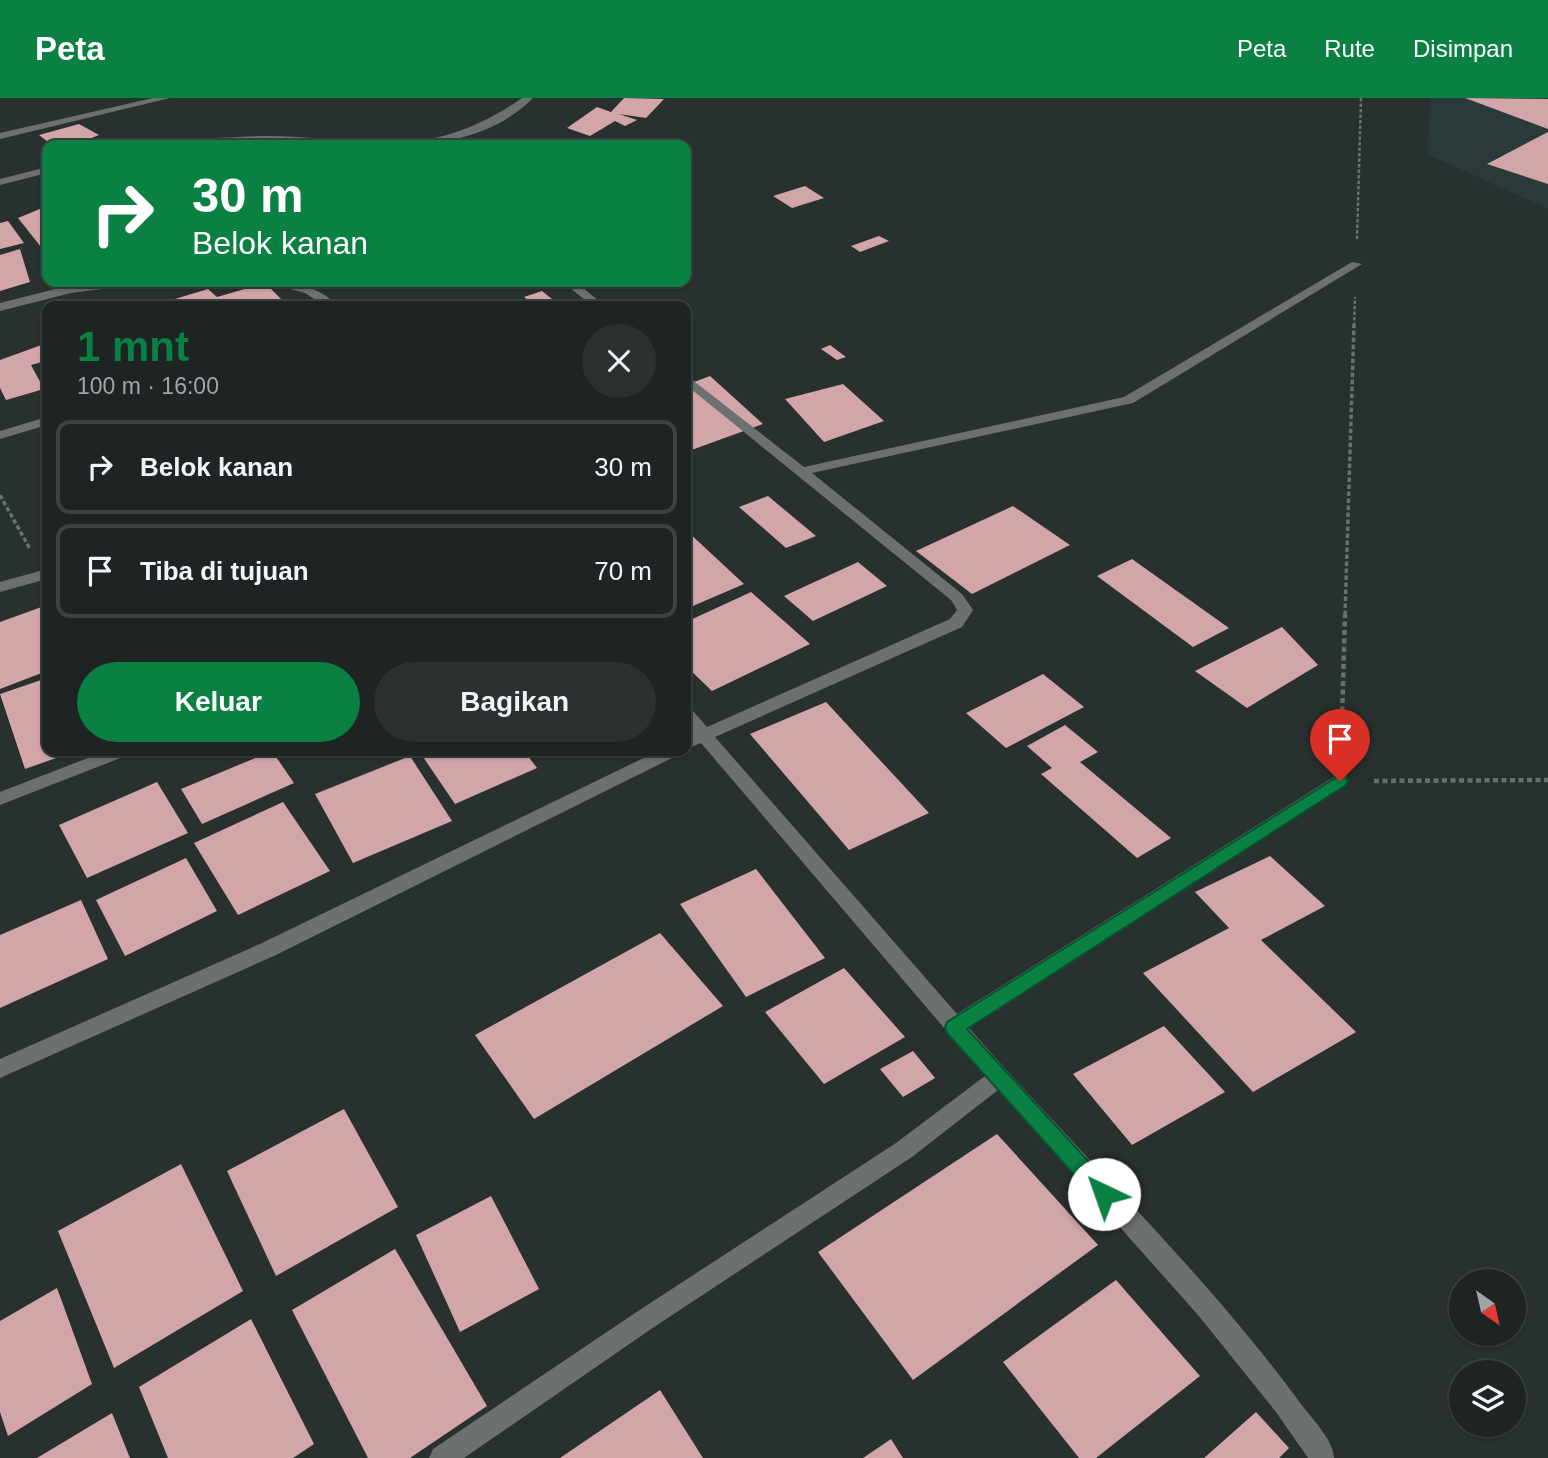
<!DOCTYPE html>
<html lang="id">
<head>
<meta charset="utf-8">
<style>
  body { margin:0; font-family:Arial,sans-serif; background:#2b3031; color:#f1f3f6; height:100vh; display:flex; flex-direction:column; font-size:26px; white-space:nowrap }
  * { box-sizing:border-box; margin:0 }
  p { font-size:23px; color:#a1a4a6 }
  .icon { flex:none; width:38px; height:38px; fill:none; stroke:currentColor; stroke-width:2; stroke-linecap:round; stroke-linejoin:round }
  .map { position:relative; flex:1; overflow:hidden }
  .details { position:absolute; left:42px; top:203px; width:649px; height:455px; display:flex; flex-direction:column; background:#1e2424; border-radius:14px; box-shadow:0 2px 5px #0004,0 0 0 2px #3c4141 }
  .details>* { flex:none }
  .top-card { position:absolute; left:42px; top:42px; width:649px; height:147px; border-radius:14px; box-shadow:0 2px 5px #0004,0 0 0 2px #3c4141; background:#0b8043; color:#fff; overflow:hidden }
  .needle { width:46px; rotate:146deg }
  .controls { position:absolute; left:1449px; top:1171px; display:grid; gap:14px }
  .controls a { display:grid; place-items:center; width:77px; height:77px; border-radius:50%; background:#1e2424; box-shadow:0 2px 5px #0004,0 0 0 2px #3c4141; font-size:35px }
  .pin { position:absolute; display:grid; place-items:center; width:60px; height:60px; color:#fff; margin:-72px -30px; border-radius:50% 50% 50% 0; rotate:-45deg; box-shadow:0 0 7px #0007 }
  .pin .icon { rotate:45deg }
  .me { position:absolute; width:77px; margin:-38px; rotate:318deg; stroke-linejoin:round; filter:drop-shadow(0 0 5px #0008) }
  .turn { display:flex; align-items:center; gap:24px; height:147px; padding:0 35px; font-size:32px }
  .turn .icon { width:91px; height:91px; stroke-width:2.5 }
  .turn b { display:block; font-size:49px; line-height:60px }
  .round { display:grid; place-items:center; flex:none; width:74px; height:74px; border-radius:37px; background:#2b3031 }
  .summary { display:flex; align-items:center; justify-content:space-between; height:119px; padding:0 35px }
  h1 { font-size:42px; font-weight:700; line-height:52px; color:#0b8043 }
  .cta { display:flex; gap:14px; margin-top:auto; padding:14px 35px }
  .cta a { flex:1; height:80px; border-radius:42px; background:#0b8043; color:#fff; font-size:28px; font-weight:700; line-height:80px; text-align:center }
  .cta a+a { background:#2b3031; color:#f1f3f6 }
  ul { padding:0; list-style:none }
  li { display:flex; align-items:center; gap:21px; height:94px; margin:0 14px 10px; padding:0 21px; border:4px solid #3c4141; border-radius:14px }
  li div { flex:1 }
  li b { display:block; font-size:26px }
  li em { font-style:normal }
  header { display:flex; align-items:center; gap:42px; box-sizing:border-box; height:98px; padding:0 35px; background:#0b8043; color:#fff }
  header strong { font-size:33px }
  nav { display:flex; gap:38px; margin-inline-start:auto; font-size:24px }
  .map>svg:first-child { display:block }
</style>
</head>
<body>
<header>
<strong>Peta</strong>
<nav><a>Peta</a><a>Rute</a><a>Disimpan</a></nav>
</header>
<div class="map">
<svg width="1548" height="1360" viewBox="0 0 1548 1360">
  <rect width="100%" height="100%" fill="#283030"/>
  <path fill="#2a3a3a" d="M1431 0H1548V111L1427 56Z"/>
  <path fill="#d2a5a9" d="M624 0 664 1 646 20 619 16 637 22 625 28 615 23 590 38 567 30 597 9 611 14Z
    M1465 0 1548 1V31Z
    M79 26 99 37 74 47H52L39 37Z
    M1548 34V86L1487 66Z
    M805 88 824 100 792 110 773 98Z
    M47 108V154H45L18 120Z
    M8 123 24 145 0 151V125Z
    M879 138 889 143 860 154 851 148Z
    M20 151 30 184 0 193V157Z
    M265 185 283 203 264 208H169L165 204 208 191 217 199Z
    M542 193 552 201 534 207 524 199Z
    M47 245V271L42 264 31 267 44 291 6 302 0 290V262Z
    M830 247 846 259 837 262 821 251Z
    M710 278 763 326 686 354V287Z
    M843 286 884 323 824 344 785 301Z
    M768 398 816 438 786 450 739 409Z
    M1013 408 1070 447 972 496 916 453Z
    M686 432 744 486 686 511Z
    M1132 461 1229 530 1193 549 1097 478Z
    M858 464 887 488 813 523 784 498Z
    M751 494 810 546 712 593 686 568V524Z
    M47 507V573L0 591V524Z
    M1282 529 1318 567 1247 610 1195 573Z
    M1043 576 1084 609 1006 650 966 615Z
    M47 580V653H76L25 671 0 596Z
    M826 604 929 715 849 752 750 636Z
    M1065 627 1098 654 1080 664 1171 740 1137 760 1041 676 1052 670 1027 648Z
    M272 653 294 685 202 726 181 691Z
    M419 653H524L537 670 455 706Z
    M410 658 452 723 353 765 315 696Z
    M157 684 188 735 87 780 59 727Z
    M283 704 330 773 238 817 194 745Z
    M1270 758 1325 808 1261 842 1356 934 1253 994 1143 875 1229 830 1195 794Z
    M186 760 217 813 125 858 96 802Z
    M756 771 825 860 746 899 680 806Z
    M81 802 108 861 0 910V837Z
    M660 835 723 908 534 1021 475 937Z
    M844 870 905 939 824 986 765 914Z
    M1164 928 1225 994 1132 1047 1073 976Z
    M913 953 935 980 903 999 880 971Z
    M344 1011 398 1109 276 1178 227 1073Z
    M997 1036 1098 1147 913 1282 818 1154Z
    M181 1066 243 1193 114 1270 58 1133Z
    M491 1098 539 1191 460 1234 416 1137Z
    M395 1151 487 1308 410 1360H368L292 1212Z
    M1116 1182 1200 1278 1096 1360H1079L1003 1264Z
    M57 1190 92 1286 8 1338 0 1314V1223Z
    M251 1221 314 1346 293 1360H168L139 1289Z
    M660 1292 703 1360H560Z
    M1256 1314 1289 1350 1279 1360H1204Z
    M112 1315 130 1360H37Z
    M891 1341 903 1360H863Z"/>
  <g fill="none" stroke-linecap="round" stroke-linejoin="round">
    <path stroke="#697070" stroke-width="2.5" stroke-dasharray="3.5 2" stroke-linecap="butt" d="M1357 141 1361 0
      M1354 228 1355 199"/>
    <path stroke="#697070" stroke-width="3.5" stroke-dasharray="4.5 2.5" stroke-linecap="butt" d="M0 397 30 451
      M1345 517 1354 226"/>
    <path stroke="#697070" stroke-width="4.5" stroke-dasharray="5 3.5" stroke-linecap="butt" d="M1341 656 1345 516
      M1374 683 1548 682"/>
    <path fill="#6c7070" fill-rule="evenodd" d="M153 0H170L0 41V35Z
      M522 0H533C468 65 364 45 282 44 251 43 221 48 191 47 202 39 224 40 238 39 293 35 348 45 403 44 445 43 488 24 522 0Z
      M47 69V75L0 87V81Z
      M1352 164 1362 166 1133 305 812 375 962 496 973 512 962 529 715 639 957 916 1334 679H1346L1349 683 1346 687 969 930C1079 1056 1202 1171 1301 1306 1312 1321 1333 1341 1334 1360H1308L1276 1314 1198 1217 998 992 912 1059 654 1229 464 1360H429L433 1351 638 1213 896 1045 985 978 701 645 686 651V638L693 635 686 627V610L692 612 707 629 950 521 957 512 951 502 686 287V277L804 369 1124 299Z
      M100 184H132L126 188 71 195 0 213V205L71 187Z
      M221 184C260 182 309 177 338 208H325L305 195 282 189 227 188Z
      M563 184H576L605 208H592Z
      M47 319V327L0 341V333Z
      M47 471V481L0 494V484Z
      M106 653H131L128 657 0 707V694Z
      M658 653H681L678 657 276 857 0 980V961L262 845Z"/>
  </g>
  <path fill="#0b8043" stroke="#07532c" stroke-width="2" d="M1340 677 1346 679 1348 683 1346 687 967 931 1112 1089 1115 1096 1112 1102 1104 1105 1097 1102 947 935 945 929 947 924Z"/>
</svg>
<div class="controls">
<a><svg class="needle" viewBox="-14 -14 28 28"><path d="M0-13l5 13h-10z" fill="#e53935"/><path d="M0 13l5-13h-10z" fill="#a1a4a6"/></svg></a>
<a><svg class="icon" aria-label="layers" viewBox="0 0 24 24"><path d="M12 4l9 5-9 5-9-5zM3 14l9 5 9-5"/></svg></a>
</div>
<div class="pin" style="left:1340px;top:683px;background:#d93025"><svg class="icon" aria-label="arrive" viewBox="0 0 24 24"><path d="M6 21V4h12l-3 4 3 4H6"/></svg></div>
<svg class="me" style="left:1104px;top:1096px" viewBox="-20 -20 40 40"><circle r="19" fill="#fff"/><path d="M0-13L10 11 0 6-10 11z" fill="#0b8043"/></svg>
<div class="top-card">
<div class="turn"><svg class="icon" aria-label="right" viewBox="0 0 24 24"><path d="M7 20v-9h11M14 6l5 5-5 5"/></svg><div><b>30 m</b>Belok kanan</div></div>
</div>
<section class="details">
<div class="summary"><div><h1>1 mnt</h1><p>100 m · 16:00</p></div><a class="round"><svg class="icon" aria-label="close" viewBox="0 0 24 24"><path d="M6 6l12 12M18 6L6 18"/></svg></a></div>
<ul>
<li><svg class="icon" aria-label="right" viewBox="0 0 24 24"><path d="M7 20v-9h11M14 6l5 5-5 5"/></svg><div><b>Belok kanan</b></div><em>30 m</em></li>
<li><svg class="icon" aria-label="arrive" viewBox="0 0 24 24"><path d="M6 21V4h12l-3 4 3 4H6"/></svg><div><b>Tiba di tujuan</b></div><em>70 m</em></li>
</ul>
<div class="cta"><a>Keluar</a><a>Bagikan</a></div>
</section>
</div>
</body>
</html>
